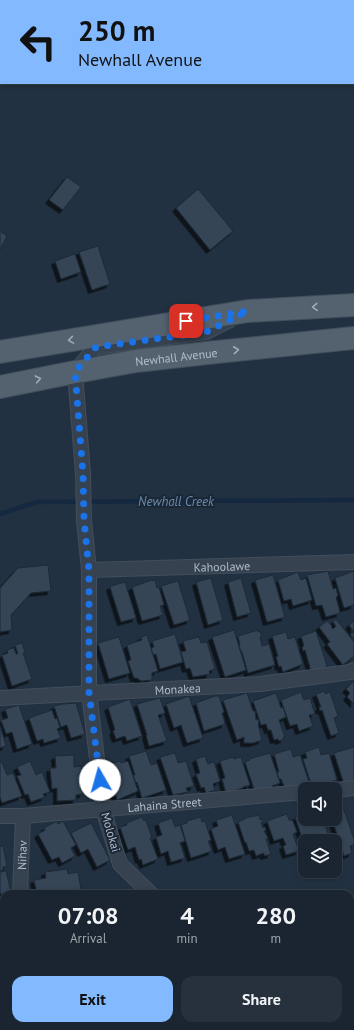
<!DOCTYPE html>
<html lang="en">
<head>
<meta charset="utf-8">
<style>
  body { margin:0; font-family:"PT Sans",sans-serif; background:#27313d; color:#f1f3f6; height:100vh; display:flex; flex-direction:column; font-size:15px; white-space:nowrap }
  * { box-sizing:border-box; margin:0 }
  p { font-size:13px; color:#9fa5ab }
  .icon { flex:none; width:22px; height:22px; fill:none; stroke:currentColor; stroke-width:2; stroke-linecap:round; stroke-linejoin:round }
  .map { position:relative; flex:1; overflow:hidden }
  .details { position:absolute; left:0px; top:890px; width:354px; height:140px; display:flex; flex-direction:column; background:#1a2531; border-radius:12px 12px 0 0; box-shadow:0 2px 6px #0003,0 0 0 1px #38424d }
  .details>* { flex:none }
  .guide { position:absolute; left:0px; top:0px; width:354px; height:84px; box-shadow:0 2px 6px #0003,0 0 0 1px #38424d; background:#83baff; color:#111; overflow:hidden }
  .buttons { position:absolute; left:298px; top:782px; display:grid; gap:8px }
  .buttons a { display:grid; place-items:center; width:44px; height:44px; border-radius:8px; background:#1a2531; box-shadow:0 2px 6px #0003,0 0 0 1px #38424d; font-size:20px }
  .pin { position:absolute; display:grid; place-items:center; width:34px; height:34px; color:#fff; margin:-17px; border-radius:8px; box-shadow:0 2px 6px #0006 }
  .me { position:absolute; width:44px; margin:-22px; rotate:353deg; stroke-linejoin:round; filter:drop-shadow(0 0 3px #0008) }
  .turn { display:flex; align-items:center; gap:14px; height:84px; padding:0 12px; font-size:18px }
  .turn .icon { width:52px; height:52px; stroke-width:2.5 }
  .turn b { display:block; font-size:28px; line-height:34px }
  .eta { display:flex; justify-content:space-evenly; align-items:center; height:68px; text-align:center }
  .eta b { font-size:24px; font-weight:700; line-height:28px }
  .cta { display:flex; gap:8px; margin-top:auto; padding:8px 12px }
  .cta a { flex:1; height:46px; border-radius:12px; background:#83baff; color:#111; font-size:16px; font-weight:700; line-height:46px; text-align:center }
  .cta a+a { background:#27313d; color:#f1f3f6 }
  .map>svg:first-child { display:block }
</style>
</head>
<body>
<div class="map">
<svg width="354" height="1030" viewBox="0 0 354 1030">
  <defs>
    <filter id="shadow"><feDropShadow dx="-3.5" dy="3.5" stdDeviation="0" flood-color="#0009"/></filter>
  </defs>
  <rect width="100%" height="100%" fill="#223141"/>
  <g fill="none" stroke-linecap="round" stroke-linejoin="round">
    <path stroke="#142840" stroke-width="4.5" d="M0 514 37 502 354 500"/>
  </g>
  <path fill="#344557" stroke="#1d2937" filter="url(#shadow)" d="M67 177 81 187 63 210 49 200Z
    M198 189 233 231 210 250 176 208Z
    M0 231 7 236 0 250Z
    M98 246 110 284 92 290 79 252Z
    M75 254 81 272 61 279 55 261Z
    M48 565 51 591 31 593 11 615 12 630 0 632V588L18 568Z
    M328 571 333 589 336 588 338 596 336 597 340 613 326 617 322 605 316 606 307 575Z
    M354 571V605L344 608 335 578Z
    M298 572 301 580 306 578 312 600 293 606 291 599 284 601 278 580Z
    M273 575 285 617 267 622 255 580Z
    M211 578 223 620 208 625 196 582Z
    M241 578 251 613 237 617 228 582Z
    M152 580 153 581 155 580 157 588 159 587 164 605 160 606 163 615 142 621 132 587Z
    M178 581 190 620 174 625 161 586Z
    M125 582 136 618 121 622 110 587 111 586Z
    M336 619 354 642V656L343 665 327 644 330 642 319 627 327 621 332 626 331 627 333 629 336 626 333 622Z
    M354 621V639L350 634 354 632 349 625Z
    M234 630 246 670 225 677 212 637Z
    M258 630V632L260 631 262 637H260L262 646 269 644 275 665 248 673 242 652H241L239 645H240L238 636Z
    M316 631 327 666H326L327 669 311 671 305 650 303 651 302 647 304 646 301 636Z
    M286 632 288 639 295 637 303 664 283 672 281 666 279 667 276 657 278 656 272 636Z
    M175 634 183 662 160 669 156 654 153 655 151 648 154 647 152 641Z
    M147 635 158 671 152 673V680L141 681 137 678H134L128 661 131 660 127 645 142 640 141 637Z
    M119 637 130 673 109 679 98 643Z
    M199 637 201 643 207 642 215 669 209 671 210 674 193 677 190 668 186 669 181 652 186 651 183 641Z
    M22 643 25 652 23 653 32 679 12 686 2 655 8 653 7 650 14 648 16 654H18L15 645Z
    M353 682H354V704L347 697 350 693 346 689Z
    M325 691V694L330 692 338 716 334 718 339 733 331 736 322 710 320 711 319 707H321L316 694Z
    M301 692 304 700 310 698 315 714 309 715 313 726 299 731 297 724 290 726 281 700Z
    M247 693 253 711H255L256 720 258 719 259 724H258L262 740 253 743H244V737L237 740 223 700Z
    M276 693 281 708 283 707 286 717 279 720 285 737H283L284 739 279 741 278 739 274 740 271 730H268L266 724 261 725 253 701Z
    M189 696 203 738 187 743 181 725 174 728 166 704Z
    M215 696H219L224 712 222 713 225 724 204 731 196 703Z
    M160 698 165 713 158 715 167 741 149 746 146 735H147L137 704Z
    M130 699 142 736 127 741 125 736 116 739 113 731 115 730 108 707Z
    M76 703 85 734 71 738 67 725 61 727 54 706 63 704Z
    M19 705 32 744 17 749 12 732 6 734 1 720 8 718 5 709Z
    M52 710 55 719 57 718 60 728 57 729 61 738 44 743 43 739 37 741 29 718Z
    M0 725 6 746 0 748Z
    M319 747 321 755 329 753 337 780 330 782 331 784 317 789 316 785 312 787 303 759 307 758 305 752Z
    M354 747V783L344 784 334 753Z
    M291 749 293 757 300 755 309 782 293 787 285 788 281 779H279L277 772H279L274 754Z
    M146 751 151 765 157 763 166 790 142 798 137 782 136 783 133 775H135L129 756Z
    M175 753 178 763 186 761 194 786 186 788 188 792 173 795 160 757Z
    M270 753 280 783 272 786 273 788 266 791 255 792 245 762 250 760 249 759Z
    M74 755V767L81 766 83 794 76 795V800L57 801V788L52 789 50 768H56L55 756Z
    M205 756 208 764 214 762 220 781 213 784 215 790 206 793 204 787 201 788 196 774 200 773 196 759Z
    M233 757 234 759 241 757 250 785 243 787V788L226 793 222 779 225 778 220 761Z
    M30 761 36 775 42 772 50 792 43 794 45 797 31 802 28 794 25 795 17 776 21 775 17 767Z
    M120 761 121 763 128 761 138 791 117 800 116 795 113 796 111 789 113 788 106 765Z
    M2 762 7 775 13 773 22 796 2 803 0 797V763Z
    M338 810 339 812 344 810 354 839V845L350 846 352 853 344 856 332 819H335V811Z
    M287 814 289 820 293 821 297 832 293 834 299 851 286 855 283 846 286 845 283 838 274 841 267 821Z
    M305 814V819H321L323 826 325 825 328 834 326 835 328 841H305V847L295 817Z
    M232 815 245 854 229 859 225 847 218 850 211 829 218 826 216 820Z
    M259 815 260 820 262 819 263 822 261 823 263 828 265 827 266 830 264 831 268 838 266 839 271 854 264 856V853L256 856 254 850 249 851 246 842 245 843 238 822 245 819V818Z
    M142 817 144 821 146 820 152 838H150L158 859 143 865 141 859 139 860 135 847 128 850 120 827 127 825 126 823Z
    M201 817 202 822 205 821 211 840 208 841 212 851 191 858 181 825 187 823V821Z
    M172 818 175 827 180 825 185 841 180 843 185 858 171 862 168 851 161 854 156 837 162 835 158 823Z
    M57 821 58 824 63 821 76 845 71 848 75 856 62 863 59 857 52 860 38 834 45 830 44 828Z
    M91 823 110 860 97 867 88 849 81 853 71 833Z
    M0 846H3L7 866 3 867V870L0 871Z
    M67 869 68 874 78 872 81 889 77 890V893L82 892V894H37L34 880 46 878 45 872Z
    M6 871 11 892 0 894V872Z
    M3 900 4 906V922L0 923V901Z
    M3 928 4 933V955L0 956V929Z
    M3 958 4 983 0 984V959Z
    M0 987H1L4 996V1011L0 1012Z
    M25 1026H62L63 1030H25Z
    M130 1026H162L163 1030H130Z
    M170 1026H186L187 1030H170Z"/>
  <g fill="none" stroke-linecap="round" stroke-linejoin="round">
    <defs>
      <g id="minor">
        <path id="s1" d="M89 570 354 562"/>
        <path id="s2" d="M0 698 260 684 350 672 354 670"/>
        <path d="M335 790 354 788"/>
        <path id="s3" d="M0 816H23L305 792"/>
        <path id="s4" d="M20 894 23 816"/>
        <path d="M151 894 120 864 103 809 89 692V570L84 520 83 474 75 372 96 347 206 332 230 320"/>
        <path d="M350 985 354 995"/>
        <path d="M238 1026 267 1030"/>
        <path d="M15 1030V1026"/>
      </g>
      <g id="primary">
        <path d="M0 352 248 311 354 305"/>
        <path id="s5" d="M0 387 75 372 136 361 207 353 354 338"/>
      </g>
    </defs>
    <use href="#minor" stroke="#424e5c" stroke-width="16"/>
    <use href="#primary" stroke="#424e5c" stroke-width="24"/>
    <use href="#minor" stroke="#364250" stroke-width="14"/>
    <use href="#primary" stroke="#546270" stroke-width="22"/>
  </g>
  <defs><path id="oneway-chevron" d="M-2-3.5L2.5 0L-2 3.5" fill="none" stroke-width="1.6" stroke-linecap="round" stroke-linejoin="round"/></defs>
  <g stroke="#9fabb9">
    <use href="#oneway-chevron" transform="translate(315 307) rotate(177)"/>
    <use href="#oneway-chevron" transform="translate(71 340) rotate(171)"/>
    <use href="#oneway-chevron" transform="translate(236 350) rotate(-6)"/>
    <use href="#oneway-chevron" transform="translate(38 379) rotate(-11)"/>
  </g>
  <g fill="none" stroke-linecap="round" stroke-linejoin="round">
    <path stroke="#1a73e8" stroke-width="7" stroke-dasharray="0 12.6" d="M100 780 89 692V570L84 520 83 474 75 372 96 347 206 332 248 311 186 321"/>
  </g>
  <g text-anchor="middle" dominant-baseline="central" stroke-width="4" stroke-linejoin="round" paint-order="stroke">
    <g font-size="12" fill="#b2bdcb" stroke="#1b2735">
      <text stroke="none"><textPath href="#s5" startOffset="179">Newhall Avenue</textPath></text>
      <text stroke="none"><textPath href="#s1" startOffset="133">Kahoolawe</textPath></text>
      <text stroke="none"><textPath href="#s2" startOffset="178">Monakea</textPath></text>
      <text stroke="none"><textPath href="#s3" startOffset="165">Lahaina Street</textPath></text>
      <text transform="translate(111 832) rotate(74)">Molokai</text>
      <text stroke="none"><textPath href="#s4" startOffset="39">Nihav</textPath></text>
    </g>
    <g font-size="13" font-style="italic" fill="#688aad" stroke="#1b2735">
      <text x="176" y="501">Newhall Creek</text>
    </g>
  </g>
</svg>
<div class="buttons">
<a><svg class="icon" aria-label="sound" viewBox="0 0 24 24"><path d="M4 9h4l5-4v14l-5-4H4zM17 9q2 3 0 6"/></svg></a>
<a><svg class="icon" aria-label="layers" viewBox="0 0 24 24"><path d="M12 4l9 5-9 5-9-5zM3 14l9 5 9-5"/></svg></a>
</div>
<div class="pin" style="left:186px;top:321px;background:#d93025"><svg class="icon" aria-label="arrive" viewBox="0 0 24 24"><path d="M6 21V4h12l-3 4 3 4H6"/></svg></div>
<svg class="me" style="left:100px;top:780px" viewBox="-20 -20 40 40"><circle r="19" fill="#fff"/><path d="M0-13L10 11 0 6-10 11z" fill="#1a73e8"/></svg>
<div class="guide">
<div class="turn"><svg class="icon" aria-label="left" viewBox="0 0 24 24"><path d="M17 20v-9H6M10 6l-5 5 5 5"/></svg><div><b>250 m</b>Newhall Avenue</div></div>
</div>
<section class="details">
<div class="eta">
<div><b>07:08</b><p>Arrival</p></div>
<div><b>4</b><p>min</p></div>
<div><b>280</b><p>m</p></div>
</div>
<div class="cta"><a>Exit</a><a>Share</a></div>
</section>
</div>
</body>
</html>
